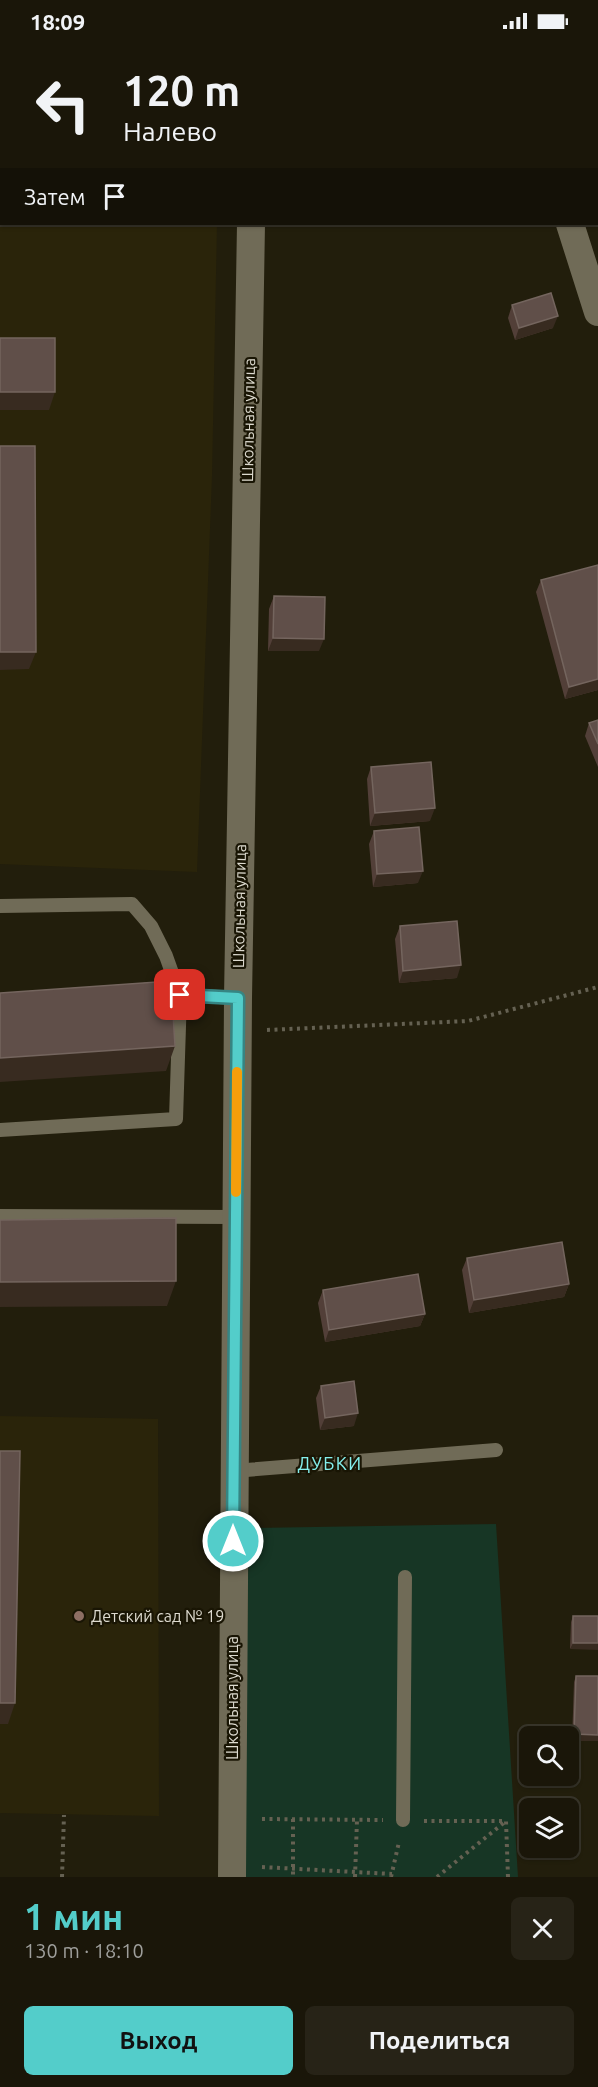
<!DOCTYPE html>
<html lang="ru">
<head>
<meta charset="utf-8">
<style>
  body { margin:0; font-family:Ubuntu,sans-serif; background:#272317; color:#f1f3f6; height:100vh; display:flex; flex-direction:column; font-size:22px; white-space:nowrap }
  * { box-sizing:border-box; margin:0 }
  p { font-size:20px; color:#9f9f9c }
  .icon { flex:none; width:33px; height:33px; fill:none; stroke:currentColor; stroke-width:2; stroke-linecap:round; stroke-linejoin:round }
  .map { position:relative; height:1835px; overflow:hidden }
  .panel { display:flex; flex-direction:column; background:#1a1609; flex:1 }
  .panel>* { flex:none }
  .hud { position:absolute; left:0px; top:0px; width:598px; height:183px; box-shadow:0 2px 4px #0004,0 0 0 2px #38352a; background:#1a1609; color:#f1f3f6; overflow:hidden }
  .tools { position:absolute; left:519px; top:1684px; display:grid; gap:12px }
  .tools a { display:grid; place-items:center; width:60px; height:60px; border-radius:9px; background:#1a1609; box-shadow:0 2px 4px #0004,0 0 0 2px #38352a; font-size:30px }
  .pin { position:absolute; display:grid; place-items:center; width:51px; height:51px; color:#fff; margin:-26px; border-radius:12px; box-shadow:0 3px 9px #0006 }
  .me { position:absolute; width:66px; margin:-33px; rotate:0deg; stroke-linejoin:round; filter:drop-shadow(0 0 4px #0008) }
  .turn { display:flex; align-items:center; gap:21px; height:126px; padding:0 24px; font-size:27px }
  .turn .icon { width:78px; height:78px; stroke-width:2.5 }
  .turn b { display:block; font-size:42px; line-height:51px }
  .then { display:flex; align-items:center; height:57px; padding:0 24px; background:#0003; gap:12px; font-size:22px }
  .round { display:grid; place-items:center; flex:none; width:63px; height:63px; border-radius:9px; background:#272317 }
  .headline { display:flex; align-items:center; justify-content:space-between; height:102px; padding:0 24px }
  h1 { font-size:36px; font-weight:700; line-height:45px; color:#53cdca }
  .cta { display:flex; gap:12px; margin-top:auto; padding:12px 24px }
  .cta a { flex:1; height:69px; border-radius:9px; background:#53cdca; color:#111; font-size:24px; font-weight:700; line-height:69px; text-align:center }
  .cta a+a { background:#272317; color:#f1f3f6 }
  .status { display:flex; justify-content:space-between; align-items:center; height:42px; padding:0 30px; background:#1a1609; direction:ltr }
  .status svg { height:16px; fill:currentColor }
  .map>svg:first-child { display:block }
</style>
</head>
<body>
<div class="status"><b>18:09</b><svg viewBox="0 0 49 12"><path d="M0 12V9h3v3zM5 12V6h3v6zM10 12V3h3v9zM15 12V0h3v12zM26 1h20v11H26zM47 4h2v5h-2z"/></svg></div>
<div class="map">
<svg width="598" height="1835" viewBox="0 0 598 1835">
  <rect width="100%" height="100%" fill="#221e0c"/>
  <path fill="#2a240a" d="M0 127H1L2 182H217L212 434 197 830 0 822Z
    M0 1374 158 1377 159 1774 0 1771Z"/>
  <path fill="#173625" d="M496 1482 518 1835H242L249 1486Z"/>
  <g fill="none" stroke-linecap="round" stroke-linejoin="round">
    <path stroke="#656152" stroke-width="4" stroke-dasharray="3 4.5" stroke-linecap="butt" d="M267 988 468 979 598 945
      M262 1777 383 1778
      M293 1777V1835
      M424 1779H506L508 1835
      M262 1825 392 1832
      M62 1835 64 1773
      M355 1835 357 1778
      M391 1835 399 1800
      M437 1835 506 1779"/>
    <path stroke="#706b57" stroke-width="14" d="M0 864 132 862 151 884 166 914 180 953
      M0 1088 176 1077 180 953 238 956
      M0 1174 235 1175
      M233 1429 496 1408
      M403 1778 405 1535"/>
    <path stroke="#706b57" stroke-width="28" d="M512 0 513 2
      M0 92H2
      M570 182 598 270
      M232 1835 238 956 251 182"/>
  </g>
  <path fill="#523f38" d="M512 263 553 286 515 298 508 276Z
    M598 523V648L565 657 536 550 541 538Z
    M274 554 319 609H268L269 567Z
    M598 678V725L585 694 589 681Z
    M371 725 430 779 370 784 367 737Z
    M374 789 418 841 373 845 369 802Z
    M400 884 457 936 399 941 395 897Z
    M467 1216 569 1242 564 1255 469 1271 462 1228Z
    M323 1248 425 1272 420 1284 325 1300 318 1261Z
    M321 1344 354 1384 320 1388 316 1356Z
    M573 1574H598L570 1607 571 1580Z
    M576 1634H598V1699H572L574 1640Z"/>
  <path fill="#382b20" d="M0 0H31L30 2H2V6H0Z
    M558 274 553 286 515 298 519 286Z
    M0 350H55L49 368H0Z
    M273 596 324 597 319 609H268Z
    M0 610H36L29 627 0 628Z
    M598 637V648L565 657 569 645Z
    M435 766 430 779 370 784 375 771Z
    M423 829 418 841 373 845 377 832Z
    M461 923 457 936 399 941 403 929Z
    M175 1004 166 1029 0 1040V1016Z
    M176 1239 167 1264 0 1265V1240Z
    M569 1242 564 1255 469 1271 474 1258Z
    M425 1272 420 1284 325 1300 329 1288Z
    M358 1371 354 1384 320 1388 325 1376Z
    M573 1601H598V1608L570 1607Z
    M0 1661H15L8 1682H0Z
    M574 1692 598 1693V1699H572Z"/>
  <path fill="#604f49" stroke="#74655e" stroke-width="1.5" d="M231 0H298V2H231Z
    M333 0H392V2H332Z
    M551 251 558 274 519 286 512 263Z
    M0 296H55V350H0Z
    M0 404H35L36 610H0Z
    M598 523V637L569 645 541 538Z
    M274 554 325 555 324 597 273 596Z
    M598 678V702L589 681Z
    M431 720 435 766 375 771 371 725Z
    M419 785 423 829 377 832 374 789Z
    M457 879 461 923 403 929 400 884Z
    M171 939 175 1004 0 1016V951Z
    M176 1176V1239L0 1240V1178Z
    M562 1200 569 1242 474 1258 467 1216Z
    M418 1232 425 1272 329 1288 323 1248Z
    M354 1339 358 1371 325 1376 321 1344Z
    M0 1409H20L15 1661H0Z
    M573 1574H598V1601H573Z
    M576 1634H598V1693L574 1692Z"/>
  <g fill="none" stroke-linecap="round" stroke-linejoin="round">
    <defs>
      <path id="route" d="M180 953 238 956 233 1499"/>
    </defs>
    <use href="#route" stroke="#368583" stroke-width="15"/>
    <use href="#route" stroke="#53cdca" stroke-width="10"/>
    <path stroke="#f59e0b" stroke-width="10" d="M236 1150 237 1030"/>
  </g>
  <circle fill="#8d6e63" stroke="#191504" stroke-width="2" cx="79" cy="1574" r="6"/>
  <g text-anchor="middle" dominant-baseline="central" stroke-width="4.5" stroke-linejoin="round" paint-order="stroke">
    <g font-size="16" fill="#dddacf" stroke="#191504">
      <text transform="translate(248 378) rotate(-89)">Школьная улица</text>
      <text transform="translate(239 864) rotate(-89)">Школьная улица</text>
      <text transform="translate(232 1656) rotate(-90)">Школьная улица</text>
    </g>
    <g font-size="16" fill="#dddacf" stroke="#191504" text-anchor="start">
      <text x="91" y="1574">Детский сад № 19</text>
    </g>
    <g font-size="18" letter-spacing="1.5" fill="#85f0ed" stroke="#191504">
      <text x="330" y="1421">ДУБКИ</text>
    </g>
  </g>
</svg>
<div class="tools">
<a><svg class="icon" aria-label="search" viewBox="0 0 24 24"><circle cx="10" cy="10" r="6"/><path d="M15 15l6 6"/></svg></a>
<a><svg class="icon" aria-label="layers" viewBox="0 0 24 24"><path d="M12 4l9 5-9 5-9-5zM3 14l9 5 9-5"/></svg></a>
</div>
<div class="pin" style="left:180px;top:953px;background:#d93025"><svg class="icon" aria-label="arrive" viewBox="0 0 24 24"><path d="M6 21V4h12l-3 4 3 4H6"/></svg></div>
<svg class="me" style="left:233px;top:1499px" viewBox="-20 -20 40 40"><circle r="17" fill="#53cdca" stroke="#fff" stroke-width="3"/><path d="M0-11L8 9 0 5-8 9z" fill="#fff"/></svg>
<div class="hud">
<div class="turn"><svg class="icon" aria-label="left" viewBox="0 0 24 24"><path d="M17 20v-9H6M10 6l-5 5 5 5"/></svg><div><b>120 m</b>Налево</div></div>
<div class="then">Затем<svg class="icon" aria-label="arrive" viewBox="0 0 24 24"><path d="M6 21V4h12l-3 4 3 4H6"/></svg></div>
</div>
</div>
<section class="panel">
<div class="headline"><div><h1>1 мин</h1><p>130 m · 18:10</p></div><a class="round"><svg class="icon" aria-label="close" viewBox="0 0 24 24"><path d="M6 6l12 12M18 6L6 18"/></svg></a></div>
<div class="cta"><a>Выход</a><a>Поделиться</a></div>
</section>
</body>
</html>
